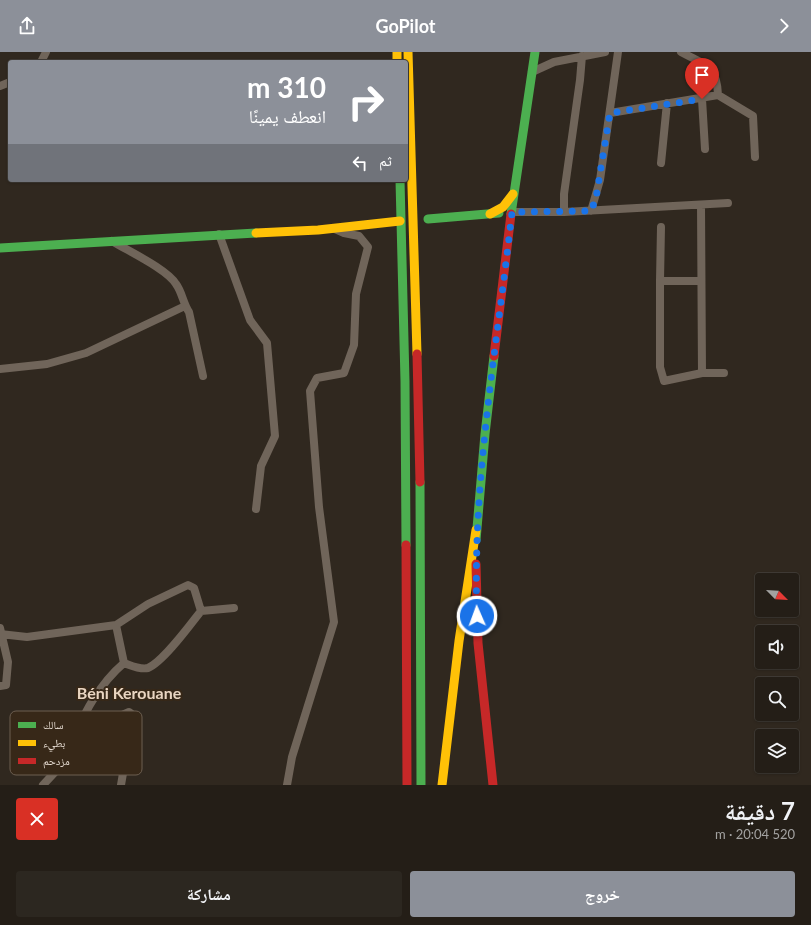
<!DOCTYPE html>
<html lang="ar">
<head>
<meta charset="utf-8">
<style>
  body { margin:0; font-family:Lato,"Noto Naskh Arabic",sans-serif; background:#2c2720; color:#f1f3f6; direction:rtl; height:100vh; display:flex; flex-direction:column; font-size:15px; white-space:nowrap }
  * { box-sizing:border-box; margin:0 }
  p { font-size:13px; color:#a3a2a1 }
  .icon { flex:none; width:22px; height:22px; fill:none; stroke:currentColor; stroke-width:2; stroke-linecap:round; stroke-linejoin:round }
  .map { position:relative; height:733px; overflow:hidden; direction:ltr }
  .drawer { display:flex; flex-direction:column; background:#241e17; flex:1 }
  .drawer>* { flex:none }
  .top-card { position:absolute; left:8px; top:8px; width:400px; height:122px; border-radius:4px; box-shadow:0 1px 3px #0004,0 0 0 1px #413c36; direction:rtl; background:#8c9099; color:#fff; overflow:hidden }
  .needle { width:26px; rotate:114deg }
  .tools { position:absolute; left:755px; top:521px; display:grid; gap:8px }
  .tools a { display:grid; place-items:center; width:44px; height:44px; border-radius:4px; background:#241e17; box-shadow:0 1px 3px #0004,0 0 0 1px #413c36; font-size:20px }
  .pin { position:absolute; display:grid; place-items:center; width:34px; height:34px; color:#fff; margin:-41px -17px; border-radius:50% 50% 50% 0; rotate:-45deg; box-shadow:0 0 4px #0007 }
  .pin .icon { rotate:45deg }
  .me { position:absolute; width:44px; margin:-22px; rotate:358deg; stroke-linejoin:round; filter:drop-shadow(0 0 3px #0008) }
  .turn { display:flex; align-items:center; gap:14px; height:84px; padding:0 16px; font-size:18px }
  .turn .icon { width:52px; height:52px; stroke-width:2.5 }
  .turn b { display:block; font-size:28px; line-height:34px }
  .then { display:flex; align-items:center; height:38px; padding:0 16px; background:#0003; gap:8px; font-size:15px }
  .round { display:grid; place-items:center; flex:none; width:42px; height:42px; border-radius:4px; background:#2c2720 }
  .head { display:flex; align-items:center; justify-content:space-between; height:68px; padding:0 16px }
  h1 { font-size:24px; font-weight:700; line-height:30px }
  .cta { display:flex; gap:8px; margin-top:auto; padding:8px 16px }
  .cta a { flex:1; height:46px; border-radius:4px; background:#8c9099; color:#fff; font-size:16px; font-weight:700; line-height:46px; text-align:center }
  .cta a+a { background:#2c2720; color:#f1f3f6 }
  header { display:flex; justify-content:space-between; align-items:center; height:52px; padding:0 16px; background:#8c9099; color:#fff; font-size:18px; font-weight:700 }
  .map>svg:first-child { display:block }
</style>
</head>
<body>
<header><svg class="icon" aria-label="forward" viewBox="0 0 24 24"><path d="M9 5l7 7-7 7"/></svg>GoPilot<svg class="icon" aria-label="share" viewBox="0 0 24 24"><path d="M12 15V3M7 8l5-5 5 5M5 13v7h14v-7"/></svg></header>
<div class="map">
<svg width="811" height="733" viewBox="0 0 811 733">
  <rect width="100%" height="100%" fill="#30281f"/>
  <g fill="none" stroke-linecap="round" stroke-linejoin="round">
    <path stroke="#70655a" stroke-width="8" d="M41 10 46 0
      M532 20 554 10 605 0
      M0 34 10 30
      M718 43 753 64 755 105
      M702 47 705 97
      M610 61 718 43C717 13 705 13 681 0
      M661 111 667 51
      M701 153 702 321H724
      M591 159 600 128 618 0
      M512 160H564L728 151
      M564 160V142L580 28 582 4
      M219 182 250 268 267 291 275 384 261 414 256 457
      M112 189C128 199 167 217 176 232 182 240 183 251 189 260L203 324
      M660 229 661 175
      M701 229H660V315L664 329 702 321
      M0 317 47 312 86 301 185 254
      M116 573 124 611
      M0 576 8 610 6 633 0 634
      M0 582 27 585 116 573 148 552 188 533 194 536 201 559
      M43 733 56 719 77 686
      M121 733 133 663 129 660 120 664 90 695 83 697 79 693C73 669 106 626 124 611 130 613 140 618 148 616 163 610 190 573 201 559L234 556
      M287 733 292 705 334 570 319 455 310 339 317 326 344 321 354 293 356 242 368 195 359 184 344 181 335 177"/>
    <path stroke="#4caf50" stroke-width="9" d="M400 128 405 329 406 493
      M511 162 535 0
      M428 167 499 161
      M0 196 256 181
      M420 430 421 733
      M476 488 485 382 494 304"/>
    <path stroke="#ffc107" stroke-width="9" d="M397 0V10
      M408 0 417 302
      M490 162 503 155 513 142
      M256 181 318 178 400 169
      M442 733 459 589 476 478"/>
    <path stroke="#c62828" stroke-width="9" d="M417 302 420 430
      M494 304 511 162
      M406 493 407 733
      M476 512 478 591 493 733"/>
  </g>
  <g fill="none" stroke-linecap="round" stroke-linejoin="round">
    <path stroke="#1a73e8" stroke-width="7" stroke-dasharray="0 12.6" d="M477 564C472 429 497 295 512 160L591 159 596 146 610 61 702 47"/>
  </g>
  <g text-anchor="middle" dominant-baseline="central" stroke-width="4" stroke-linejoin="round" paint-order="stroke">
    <g font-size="16" font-weight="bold" fill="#e9d5c1" stroke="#372818">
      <text x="129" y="640">Béni Kerouane</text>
    </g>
  </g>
  <rect x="10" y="659" width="132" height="64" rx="6" fill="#372818" stroke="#6c5e50" stroke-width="1"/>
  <rect x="18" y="670" width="18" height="6" fill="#4caf50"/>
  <rect x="18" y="688" width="18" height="6" fill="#ffc107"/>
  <rect x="18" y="706" width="18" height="6" fill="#c62828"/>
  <g font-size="11" fill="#e6dcd2">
    <text x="43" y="677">سالك</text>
    <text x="43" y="695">بطيء</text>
    <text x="43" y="713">مزدحم</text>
  </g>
</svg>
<div class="tools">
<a><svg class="needle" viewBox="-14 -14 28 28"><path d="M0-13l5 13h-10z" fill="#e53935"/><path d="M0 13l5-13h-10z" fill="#a3a2a1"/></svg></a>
<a><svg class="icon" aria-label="sound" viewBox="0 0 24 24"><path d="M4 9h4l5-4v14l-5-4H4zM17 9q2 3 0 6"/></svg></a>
<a><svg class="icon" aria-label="search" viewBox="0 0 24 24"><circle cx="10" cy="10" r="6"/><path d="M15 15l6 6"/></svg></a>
<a><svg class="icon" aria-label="layers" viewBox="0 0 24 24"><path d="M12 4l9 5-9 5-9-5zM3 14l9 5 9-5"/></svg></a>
</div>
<div class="pin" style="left:702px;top:47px;background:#d93025"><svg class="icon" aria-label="arrive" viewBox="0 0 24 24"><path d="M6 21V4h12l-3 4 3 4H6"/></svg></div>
<svg class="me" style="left:477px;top:564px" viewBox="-20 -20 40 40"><circle r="17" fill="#1a73e8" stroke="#fff" stroke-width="3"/><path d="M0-11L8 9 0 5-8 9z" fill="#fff"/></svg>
<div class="top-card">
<div class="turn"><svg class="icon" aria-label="right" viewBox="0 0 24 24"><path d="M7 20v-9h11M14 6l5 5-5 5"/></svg><div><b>310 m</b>انعطف يمينًا</div></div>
<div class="then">ثم<svg class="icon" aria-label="left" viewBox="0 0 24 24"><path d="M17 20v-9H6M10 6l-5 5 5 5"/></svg></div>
</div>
</div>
<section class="drawer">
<div class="head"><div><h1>7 دقيقة</h1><p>520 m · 20:04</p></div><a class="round" style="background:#d93025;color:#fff"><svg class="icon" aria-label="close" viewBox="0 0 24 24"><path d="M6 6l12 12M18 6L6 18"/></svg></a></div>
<div class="cta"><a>خروج</a><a>مشاركة</a></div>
</section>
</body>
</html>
